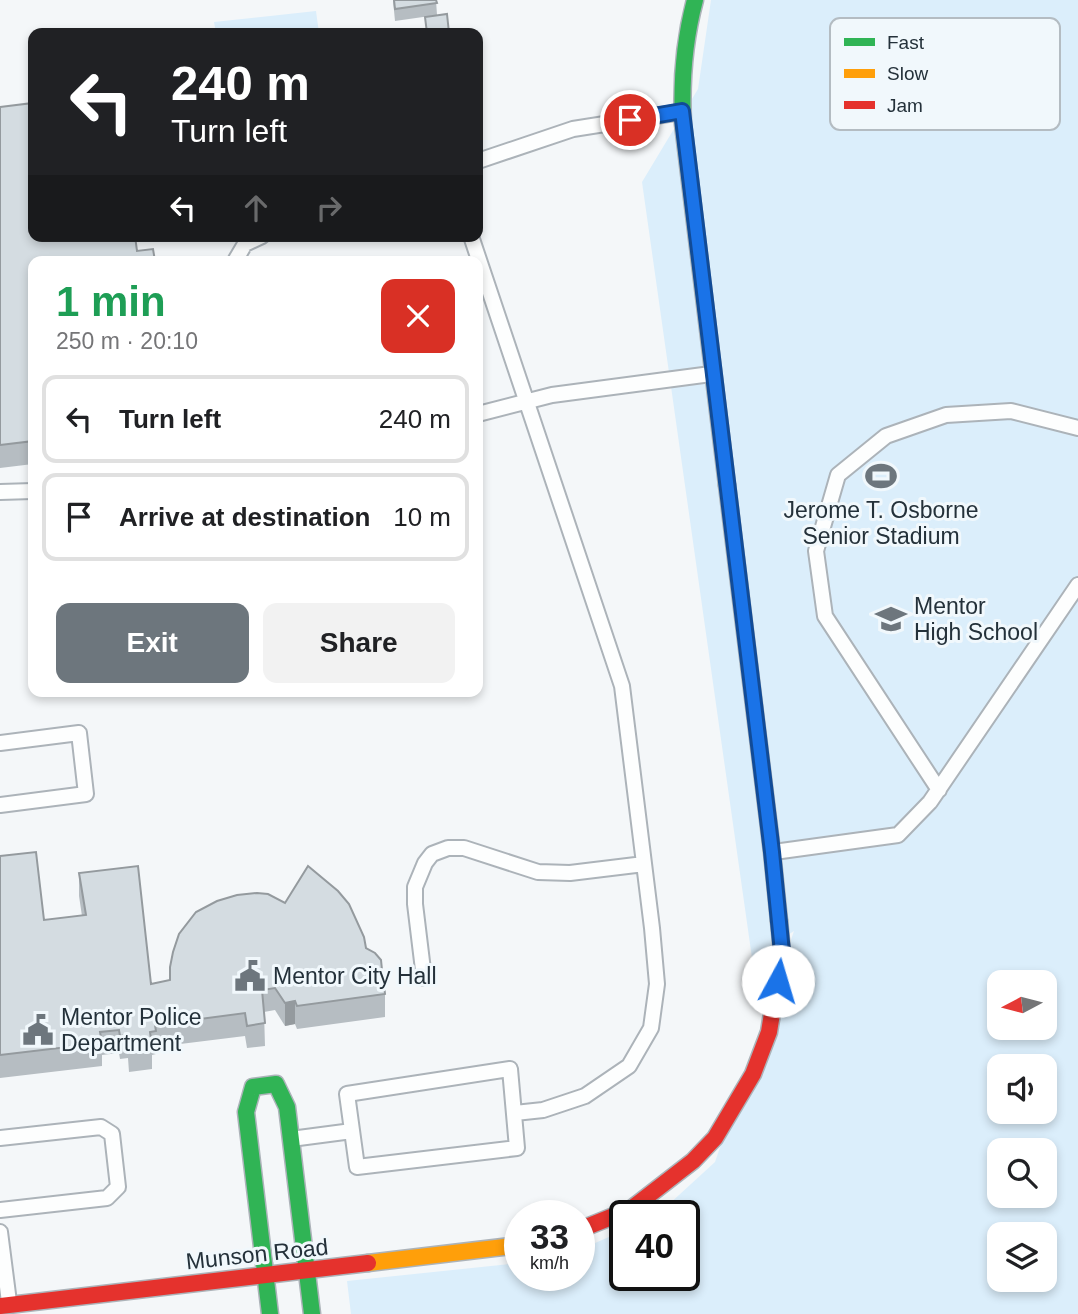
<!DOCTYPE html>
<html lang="en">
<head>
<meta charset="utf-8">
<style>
  body { margin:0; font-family:Helvetica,sans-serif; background:#f2f2f2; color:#202124; height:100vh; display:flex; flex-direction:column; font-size:26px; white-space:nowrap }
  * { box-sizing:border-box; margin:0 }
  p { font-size:23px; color:#757577 }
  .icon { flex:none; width:38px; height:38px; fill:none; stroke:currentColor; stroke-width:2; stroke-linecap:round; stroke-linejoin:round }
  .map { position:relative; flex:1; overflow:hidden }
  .drawer { position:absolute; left:28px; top:256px; width:455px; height:441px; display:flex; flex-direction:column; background:#fff; border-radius:14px; box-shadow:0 4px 10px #0003 }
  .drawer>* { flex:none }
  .banner { position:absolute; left:28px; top:28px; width:455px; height:214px; border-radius:14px; box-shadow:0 4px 10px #0003; background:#202124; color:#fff; overflow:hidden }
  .needle { width:46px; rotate:263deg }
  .fabs { position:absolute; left:987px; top:970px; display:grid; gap:14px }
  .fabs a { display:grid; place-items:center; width:70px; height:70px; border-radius:14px; background:#fff; box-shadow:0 4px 10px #0003; font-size:35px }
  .speed { position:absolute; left:504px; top:1200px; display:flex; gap:14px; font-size:35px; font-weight:700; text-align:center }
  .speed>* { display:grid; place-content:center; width:91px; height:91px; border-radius:50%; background:#fff; box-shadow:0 4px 10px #0003; line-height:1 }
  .speed small { font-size:18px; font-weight:400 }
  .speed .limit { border:4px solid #111; border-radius:10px; background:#fff; color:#111 }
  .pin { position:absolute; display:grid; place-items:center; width:60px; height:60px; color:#fff; margin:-30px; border:4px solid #fff; border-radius:50%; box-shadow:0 2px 7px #0007 }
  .me { position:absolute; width:77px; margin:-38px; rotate:6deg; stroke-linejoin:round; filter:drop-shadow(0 0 5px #0008) }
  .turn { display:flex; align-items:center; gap:24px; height:147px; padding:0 28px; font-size:32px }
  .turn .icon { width:91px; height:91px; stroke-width:2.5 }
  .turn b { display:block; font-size:49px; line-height:60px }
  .lanes { display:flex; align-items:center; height:66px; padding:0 28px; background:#0003; justify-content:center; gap:35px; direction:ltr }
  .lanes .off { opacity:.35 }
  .round { display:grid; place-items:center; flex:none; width:74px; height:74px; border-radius:14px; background:#f2f2f2 }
  .headline { display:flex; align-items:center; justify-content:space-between; height:119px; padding:0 28px }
  h1 { font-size:42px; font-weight:700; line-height:52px; color:#1e9e55 }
  .primary-button { display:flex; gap:14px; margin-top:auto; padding:14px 28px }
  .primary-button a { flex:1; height:80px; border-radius:14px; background:#6d767d; color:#fff; font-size:28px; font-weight:700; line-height:80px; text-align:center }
  .primary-button a+a { background:#f2f2f2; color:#202124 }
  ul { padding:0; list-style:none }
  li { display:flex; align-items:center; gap:21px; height:88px; margin:0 14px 10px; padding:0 14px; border:4px solid #e0e0e0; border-radius:14px }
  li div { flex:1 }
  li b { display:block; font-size:26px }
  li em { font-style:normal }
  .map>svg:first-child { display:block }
</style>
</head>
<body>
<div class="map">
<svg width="1078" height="1314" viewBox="0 0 1078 1314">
  <rect width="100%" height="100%" fill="#f4f7f9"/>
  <path fill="#dbeefb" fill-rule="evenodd" d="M711 0H1078V1314H351L347 1281 520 1263V1276H579V1250L625 1230V1276H684V1216H649L667 1206 715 1162 794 931 752 958 642 182 698 89ZM999 982H1045V1027H999ZM999 1066H1045V1111H999ZM999 1150H1045V1195H999ZM999 1234H1045V1279H999Z
    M316 11 319 33H216L214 22Z"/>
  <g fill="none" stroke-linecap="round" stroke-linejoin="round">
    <defs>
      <path id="lane" d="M478 161 573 129 681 112
        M471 236 622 686 652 928 657 984 651 1028 629 1066 585 1096 543 1110 515 1113
        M235 261 245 244 262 236
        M478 414 552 395 711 374
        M0 492 33 491
        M0 743 79 733 86 794 0 805
        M939 790 825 616 816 551 838 475 886 436 946 415 1011 411 1078 428
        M774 852 898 835 930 802 1078 585
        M424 978 415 904V887L425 863 432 854 448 848H464L538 872 570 873 644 864
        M510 1069 517 1148 357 1167 347 1094Z
        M0 1138 101 1127 112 1134 118 1187 107 1198 0 1210
        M291 1139 352 1131
        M0 1232 9 1302"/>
      <path id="fast" d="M695 0C684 41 681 82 683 124L727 485
        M270 1314 246 1112 253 1087 276 1084 287 1107 312 1314"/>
      <path id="slow" d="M727 485 772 852 779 921
        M368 1263 520 1245"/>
      <path id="jam" d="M579 1230 631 1209 693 1161 715 1138 753 1074 769 1032 782 952 779 921
        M0 1306 368 1263"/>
    </defs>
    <use href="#lane" stroke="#acb3b9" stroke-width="18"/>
    <use href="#fast" stroke="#acb3b9" stroke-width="19"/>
    <use href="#slow" stroke="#acb3b9" stroke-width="19"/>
    <use href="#jam" stroke="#acb3b9" stroke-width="19"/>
    <use href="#lane" stroke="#fdfefe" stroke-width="14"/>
    <use href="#fast" stroke="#30b455" stroke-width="16"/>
    <use href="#slow" stroke="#ff9f0a" stroke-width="16"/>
    <use href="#jam" stroke="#e5322d" stroke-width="16"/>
  </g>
  <path fill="#b6bdc2" d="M393 0H436L437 15 395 21Z
    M0 107 33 261V464L0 468Z
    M0 856 44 920 82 916 79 896V873L151 984 366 948 385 994V1017L297 1029 295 1024 285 1026 275 1010 264 1012 265 1046 247 1048 245 1036 156 1047V1054L152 1055V1069L129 1072 128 1058 120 1059 119 1053 102 1055V1066L0 1078Z"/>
  <path fill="#949a9e" d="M382 970V993L377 994V971Z
    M295 1001V1024L285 1026V1003Z"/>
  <path fill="#d4dce1" stroke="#949a9e" stroke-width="2" d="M394 0H436L437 3 395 9Z
    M447 14 449 33H427L425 17Z
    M470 31V33H451Z
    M33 103V236H135L137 251 153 249 155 261H33V441L0 445V107Z
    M36 852 44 920 86 915 79 873 138 866 151 984 170 980V967L173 952 179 934 196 912 217 901 237 895 257 893 268 894 285 903 308 866 338 891 349 904 364 937 366 948 375 953 381 960 382 970 377 971 379 986 384 985 385 994 297 1006 295 1001 285 1003 275 988 262 990 265 1023 247 1026 245 1013 155 1025 156 1031 150 1032 152 1046 129 1049 128 1035 120 1036 119 1030 100 1032 102 1043 0 1055V856Z"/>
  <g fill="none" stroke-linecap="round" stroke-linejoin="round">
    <defs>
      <path id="route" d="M630 120 682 111 772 852 782 952 778 981"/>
    </defs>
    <use href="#route" stroke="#114b97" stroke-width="18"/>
    <use href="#route" stroke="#1a73e8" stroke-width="12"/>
  </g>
  <defs>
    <symbol id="stadium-bare" viewBox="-9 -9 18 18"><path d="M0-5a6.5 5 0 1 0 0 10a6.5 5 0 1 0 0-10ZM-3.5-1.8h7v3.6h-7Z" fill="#6d767d" stroke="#f1f8fc" stroke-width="2.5" paint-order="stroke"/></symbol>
    <symbol id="school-bare" viewBox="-9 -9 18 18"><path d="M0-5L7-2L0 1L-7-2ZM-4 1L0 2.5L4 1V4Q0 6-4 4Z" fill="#6d767d" stroke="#f1f8fc" stroke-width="2.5" paint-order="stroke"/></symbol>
    <symbol id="civic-bare" viewBox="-9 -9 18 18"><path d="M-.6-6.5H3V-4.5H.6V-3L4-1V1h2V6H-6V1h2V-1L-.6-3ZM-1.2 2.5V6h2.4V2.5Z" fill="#6d767d" stroke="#f1f8fc" stroke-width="2.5" paint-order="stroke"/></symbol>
  </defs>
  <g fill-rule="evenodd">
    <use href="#stadium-bare" x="859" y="454" width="44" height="44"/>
    <use href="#school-bare" x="869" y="597" width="44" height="44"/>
    <use href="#civic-bare" x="228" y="954" width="44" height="44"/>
    <use href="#civic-bare" x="16" y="1008" width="44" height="44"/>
  </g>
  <g text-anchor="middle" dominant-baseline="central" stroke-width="6" stroke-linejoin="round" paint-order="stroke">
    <g font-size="23" fill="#24313a" stroke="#f1f8fc" text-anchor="start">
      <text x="881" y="510" text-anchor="middle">Jerome T. Osborne<tspan x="881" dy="26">Senior Stadium</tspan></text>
      <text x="914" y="606">Mentor<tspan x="914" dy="26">High School</tspan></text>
      <text x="273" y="976">Mentor City Hall</text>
      <text x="61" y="1017">Mentor Police<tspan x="61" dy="26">Department</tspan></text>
    </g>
    <g font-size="23" fill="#24313a" stroke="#f1f8fc">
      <text transform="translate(257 1254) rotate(-6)">Munson Road</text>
    </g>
  </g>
  <rect x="830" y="18" width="230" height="112" rx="10" fill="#f1f8fc" stroke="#b4bcc2" stroke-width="2"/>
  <rect x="844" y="38" width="31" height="8" fill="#30b455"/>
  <rect x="844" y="69" width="31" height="9" fill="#ff9f0a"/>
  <rect x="844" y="101" width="31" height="8" fill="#e5322d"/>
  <g font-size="19" fill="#24313a">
    <text x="887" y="49">Fast</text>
    <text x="887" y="80">Slow</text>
    <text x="887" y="112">Jam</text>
  </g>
</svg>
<div class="fabs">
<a><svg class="needle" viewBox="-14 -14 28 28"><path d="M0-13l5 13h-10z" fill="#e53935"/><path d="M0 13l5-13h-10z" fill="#757577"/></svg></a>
<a><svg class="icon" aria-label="sound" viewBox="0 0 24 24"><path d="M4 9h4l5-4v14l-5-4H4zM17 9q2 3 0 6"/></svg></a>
<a><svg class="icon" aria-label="search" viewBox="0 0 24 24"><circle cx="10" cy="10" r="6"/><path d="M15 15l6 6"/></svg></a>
<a><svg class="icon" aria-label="layers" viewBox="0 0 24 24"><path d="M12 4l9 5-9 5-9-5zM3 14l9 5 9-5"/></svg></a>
</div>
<div class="speed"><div>33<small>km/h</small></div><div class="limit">40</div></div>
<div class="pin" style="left:630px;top:120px;background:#d93025"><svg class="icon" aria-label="arrive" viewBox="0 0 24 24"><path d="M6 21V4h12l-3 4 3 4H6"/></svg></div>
<svg class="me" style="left:778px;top:981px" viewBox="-20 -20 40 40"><circle r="19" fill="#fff"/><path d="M0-13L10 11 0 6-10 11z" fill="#1a73e8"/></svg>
<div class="banner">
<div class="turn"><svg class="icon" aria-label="left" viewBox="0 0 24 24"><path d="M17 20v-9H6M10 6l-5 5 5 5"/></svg><div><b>240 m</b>Turn left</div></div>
<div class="lanes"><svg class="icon" aria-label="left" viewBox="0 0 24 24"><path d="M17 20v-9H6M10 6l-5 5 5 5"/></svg><svg class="icon off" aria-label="ahead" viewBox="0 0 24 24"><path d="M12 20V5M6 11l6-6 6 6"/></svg><svg class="icon off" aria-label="right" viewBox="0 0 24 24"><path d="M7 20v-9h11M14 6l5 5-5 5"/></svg></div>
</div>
<section class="drawer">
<div class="headline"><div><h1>1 min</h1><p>250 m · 20:10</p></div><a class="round" style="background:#d93025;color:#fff"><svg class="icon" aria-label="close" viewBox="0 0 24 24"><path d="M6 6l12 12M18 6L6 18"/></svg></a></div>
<ul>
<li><svg class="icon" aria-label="left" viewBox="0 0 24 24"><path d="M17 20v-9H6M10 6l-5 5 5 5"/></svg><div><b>Turn left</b></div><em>240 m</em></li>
<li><svg class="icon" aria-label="arrive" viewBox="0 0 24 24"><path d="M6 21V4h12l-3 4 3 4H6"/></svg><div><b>Arrive at destination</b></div><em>10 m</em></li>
</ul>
<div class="primary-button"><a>Exit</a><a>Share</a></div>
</section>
</div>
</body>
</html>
